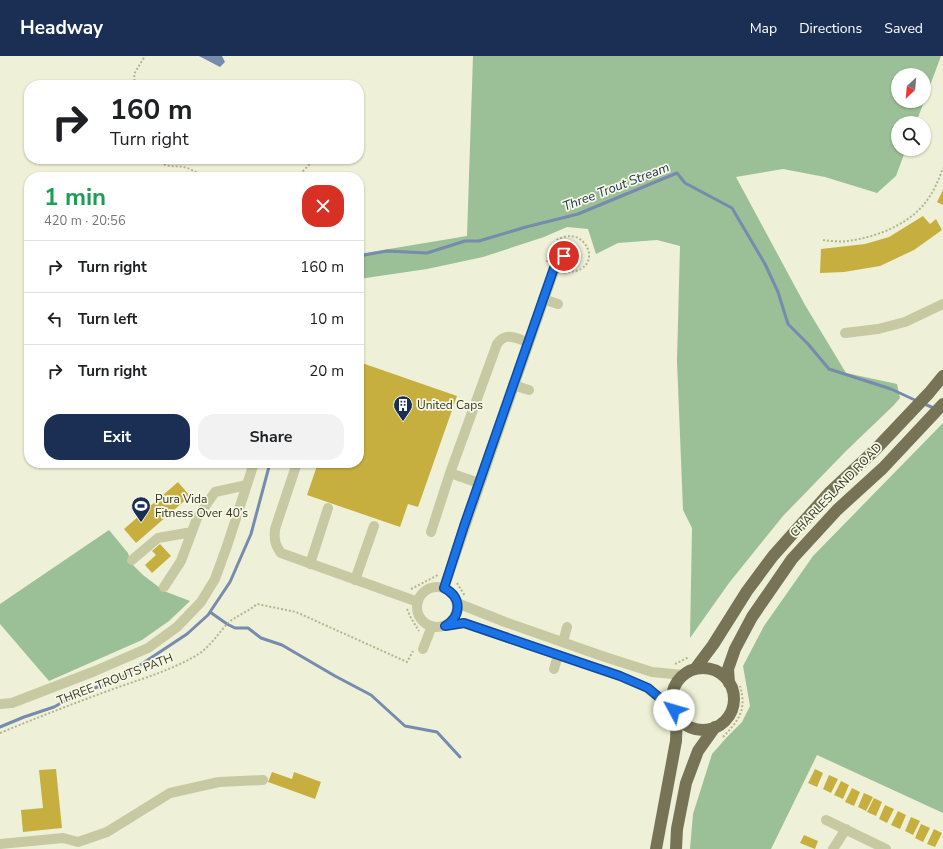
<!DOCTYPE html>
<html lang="en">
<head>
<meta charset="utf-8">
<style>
  body { margin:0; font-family:"Nunito Sans",sans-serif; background:#f2f2f2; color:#202124; height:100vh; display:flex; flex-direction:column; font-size:15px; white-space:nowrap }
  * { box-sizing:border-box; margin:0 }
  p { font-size:13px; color:#757577 }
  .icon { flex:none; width:22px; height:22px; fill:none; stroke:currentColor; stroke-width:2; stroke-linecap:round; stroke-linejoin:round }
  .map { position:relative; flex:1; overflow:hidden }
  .side { position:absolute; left:24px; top:116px; width:340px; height:296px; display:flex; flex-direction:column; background:#fff; border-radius:16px; box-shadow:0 1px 3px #0004 }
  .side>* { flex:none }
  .hud { position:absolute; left:24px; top:24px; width:340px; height:84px; border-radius:16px; box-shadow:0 1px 3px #0004; background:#fff; color:#202124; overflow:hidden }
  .needle { width:26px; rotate:206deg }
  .controls { position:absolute; left:891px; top:12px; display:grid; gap:8px }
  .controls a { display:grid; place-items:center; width:40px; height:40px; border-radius:50%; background:#fff; box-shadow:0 1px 3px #0004; font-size:20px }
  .pin { position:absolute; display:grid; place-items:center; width:34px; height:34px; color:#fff; margin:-17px; border:2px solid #fff; border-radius:50%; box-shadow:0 1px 4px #0007 }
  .me { position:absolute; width:44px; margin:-22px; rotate:309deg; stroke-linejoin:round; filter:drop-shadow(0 0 3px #0008) }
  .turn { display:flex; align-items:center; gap:14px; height:84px; padding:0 20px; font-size:18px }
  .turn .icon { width:52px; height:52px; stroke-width:2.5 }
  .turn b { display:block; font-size:28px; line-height:34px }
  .round { display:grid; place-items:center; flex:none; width:42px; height:42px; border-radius:16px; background:#f2f2f2 }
  .overview { display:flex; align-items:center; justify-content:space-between; height:68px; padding:0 20px }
  h1 { font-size:24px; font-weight:700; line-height:30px; color:#1e9e55 }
  .cta { display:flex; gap:8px; margin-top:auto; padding:8px 20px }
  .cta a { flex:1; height:46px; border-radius:16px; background:#1b2f55; color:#fff; font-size:16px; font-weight:700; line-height:46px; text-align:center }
  .cta a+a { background:#f2f2f2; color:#202124 }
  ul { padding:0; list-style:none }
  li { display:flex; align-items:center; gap:12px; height:52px; padding:0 20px; border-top:1px solid #e0e0e0 }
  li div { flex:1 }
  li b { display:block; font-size:15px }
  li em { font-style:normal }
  header { display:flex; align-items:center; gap:24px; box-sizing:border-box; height:56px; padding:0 20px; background:#1b2f55; color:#fff }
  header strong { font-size:19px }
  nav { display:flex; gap:22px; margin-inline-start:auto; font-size:14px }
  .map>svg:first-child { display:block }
</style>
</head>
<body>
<header>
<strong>Headway</strong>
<nav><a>Map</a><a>Directions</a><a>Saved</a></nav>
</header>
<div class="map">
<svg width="943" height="793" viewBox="0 0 943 793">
  <rect width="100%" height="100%" fill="#eef1d7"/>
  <path fill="#9bbf97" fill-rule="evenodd" d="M473 0H941L916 67H898V93H906L896 120 877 137 825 121 783 113 736 121 805 249 846 317 897 328 900 342 893 350 846 395 783 460 729 527 690 582 692 472 683 454 677 305 680 190 657 184 618 187 596 198 588 173 567 171 544 181 483 201 427 213 359 223V198L467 180ZM898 19H924V45H898Z
    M943 367V757L817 699 771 793H690L693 758 712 698 727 681 742 666 750 650 743 610 764 570 813 500Z
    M109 474 128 497 131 507 143 519 164 535 190 545 169 565 142 584 49 625 0 568V548Z"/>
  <path fill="#768bae" d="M199 0H222L225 6 220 11Z"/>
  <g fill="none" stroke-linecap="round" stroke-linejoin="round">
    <path stroke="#768bae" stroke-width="3" d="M359 200 387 195 427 197 465 185H479L526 171 578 158 677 117 685 127 732 152 765 208 778 236 788 268 808 288 829 313 891 333 917 345
      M922 347 936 353
      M210 556 227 568 235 572H248L261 582 282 589 335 620 371 639 405 670 437 676 460 701
      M0 671 24 661 54 651 79 637 116 625 187 578 208 559 230 526 251 478 270 407"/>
  </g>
  <path fill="#c7af3f" d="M943 134V149L937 146Z
    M923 160 930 168 936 163 942 174 914 194 880 210 844 216 820 217 821 193 865 188 889 181Z
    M359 306 457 340 418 451 408 448 400 471 307 439 318 407H359Z
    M178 426 190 440 136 487 124 473Z
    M160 488 171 500 152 517 145 509 156 499 152 495Z
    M56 713 62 772 23 776 21 754 43 752 39 714Z
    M815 713 823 717 817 731 808 727Z
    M272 716 292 723 294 716 321 726 315 743 268 726Z
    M829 719 838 723 831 737 823 733Z
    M841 725 849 729 843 743 834 739Z
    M852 732 860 736 854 750 845 746Z
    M864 737 873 741 866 755 858 751Z
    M874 742 882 746 876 760 867 756Z
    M885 749 894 753 887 767 879 763Z
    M898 755 906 759 900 773 891 769Z
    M911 761 920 765 913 779 905 775Z
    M921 768 930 772 923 786 915 782Z
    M934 773 942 777 935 791 927 788Z
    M804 779 818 785 815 793 800 787Z"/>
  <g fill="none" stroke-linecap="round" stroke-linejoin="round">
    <path stroke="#b4b48e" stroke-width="2" stroke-dasharray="2 2" stroke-linecap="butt" d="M135 29 134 18 145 0
      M158 103C166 114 176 108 187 112 193 114 199 118 205 121
      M297 121 315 103
      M823 184C831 185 840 186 848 185 877 181 911 168 928 143 935 133 939 123 943 112
      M547 206C549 198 552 189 558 183 559 182 562 182 564 181 584 175 599 202 581 213 577 216 569 215 563 217
      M457 527 465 540
      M411 533 438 519
      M407 553 411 562 419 575
      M675 608 689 601
      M0 677C39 661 77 646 116 632 144 622 172 614 197 599 209 592 218 578 227 568 235 560 248 556 257 548L296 556 407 606 413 595
      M723 681C739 664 747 654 740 630"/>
    <path stroke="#c7c9a3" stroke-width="10" d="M543 243 558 248
      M845 277 878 273 905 266 943 248
      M513 329 529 334
      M297 407 275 473C274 484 275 489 281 497L418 546
      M450 417 479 427
      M431 476 450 417 497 288C506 275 517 283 528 286
      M132 504 158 482 192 476
      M310 508 328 452
      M355 524 374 470
      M164 531 181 505 197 462 215 436 247 429
      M417 551a20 20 0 1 1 40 0a20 20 0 1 1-40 0Z
      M444 532 555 212 564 200
      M457 547 505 566 602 600 652 616 683 619
      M445 570 464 567 620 620 647 632 674 653
      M563 586 567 571
      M423 593 432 570
      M554 613 558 599
      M0 648 12 647 95 615 148 592 177 571 201 546 215 523 227 490 254 407
      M826 764 886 793
      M0 788 63 782 78 786 107 776 170 737 219 726 263 724
      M833 793 846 773"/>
    <path stroke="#767356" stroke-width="12" d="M672 643a31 31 0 1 1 62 0a31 31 0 1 1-62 0Z
      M695 613 713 589 747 535 773 500 829 437 875 394 929 337 943 320
      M729 627 728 613 735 593 752 561 792 503 837 454 883 412 943 348
      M656 793 676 685 677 659
      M676 793 677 773 686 727 698 695 715 671"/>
  </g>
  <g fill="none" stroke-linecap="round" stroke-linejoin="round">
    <defs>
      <path id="route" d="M564 200 554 212 464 470 444 532C462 541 462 560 445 570L464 567 620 620 648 632 674 654"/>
    </defs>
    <use href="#route" stroke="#114b97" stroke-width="10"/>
    <use href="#route" stroke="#1a73e8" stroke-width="7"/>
  </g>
  <defs>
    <symbol id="building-pin" viewBox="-11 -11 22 30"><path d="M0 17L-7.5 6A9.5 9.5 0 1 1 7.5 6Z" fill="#1b2f55" stroke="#f6f9e3"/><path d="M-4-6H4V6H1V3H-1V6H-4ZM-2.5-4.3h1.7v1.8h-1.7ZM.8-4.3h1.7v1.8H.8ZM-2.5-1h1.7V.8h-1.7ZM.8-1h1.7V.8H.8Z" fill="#fff"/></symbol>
    <symbol id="stadium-pin" viewBox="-11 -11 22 30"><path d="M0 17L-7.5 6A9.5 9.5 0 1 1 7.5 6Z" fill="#1b2f55" stroke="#f6f9e3"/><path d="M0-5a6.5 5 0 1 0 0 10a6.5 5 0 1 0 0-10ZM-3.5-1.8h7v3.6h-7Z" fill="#fff"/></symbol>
  </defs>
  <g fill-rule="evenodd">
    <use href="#building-pin" x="392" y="338" width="22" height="30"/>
    <use href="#stadium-pin" x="130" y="439" width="22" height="30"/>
  </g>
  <g text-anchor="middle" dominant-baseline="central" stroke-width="3.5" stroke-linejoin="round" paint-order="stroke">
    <g font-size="12" fill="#343225" stroke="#f6f9e3" text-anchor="start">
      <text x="417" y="349">United Caps</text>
      <text x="155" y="443">Pura Vida<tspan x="155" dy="14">Fitness Over 40’s</tspan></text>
    </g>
    <g font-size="12" fill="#343225" stroke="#f6f9e3">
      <text transform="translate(836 434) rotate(-46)">CHARLESLAND ROAD</text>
      <text transform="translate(115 623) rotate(-21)">THREE TROUTS PATH</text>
    </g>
    <g font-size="13" font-style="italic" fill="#1b2f55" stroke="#f6f9e3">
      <text transform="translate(616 131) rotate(-21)">Three Trout Stream</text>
    </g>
  </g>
</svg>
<div class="controls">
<a><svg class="needle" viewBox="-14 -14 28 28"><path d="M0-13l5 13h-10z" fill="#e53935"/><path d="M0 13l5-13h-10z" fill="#757577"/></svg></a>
<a><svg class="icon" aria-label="search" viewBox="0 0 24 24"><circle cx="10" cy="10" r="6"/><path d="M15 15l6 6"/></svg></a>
</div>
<div class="pin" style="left:564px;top:200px;background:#d93025"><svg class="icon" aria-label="arrive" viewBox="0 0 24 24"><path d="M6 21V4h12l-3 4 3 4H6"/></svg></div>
<svg class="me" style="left:674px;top:654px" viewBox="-20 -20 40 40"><circle r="19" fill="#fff"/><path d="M0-13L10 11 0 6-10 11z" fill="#1a73e8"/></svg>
<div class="hud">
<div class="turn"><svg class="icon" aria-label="right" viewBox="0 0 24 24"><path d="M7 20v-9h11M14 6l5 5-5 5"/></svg><div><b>160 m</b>Turn right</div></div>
</div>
<section class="side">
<div class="overview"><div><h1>1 min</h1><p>420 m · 20:56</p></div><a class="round" style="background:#d93025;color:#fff"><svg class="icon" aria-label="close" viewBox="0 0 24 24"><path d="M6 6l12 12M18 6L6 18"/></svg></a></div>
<ul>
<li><svg class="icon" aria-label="right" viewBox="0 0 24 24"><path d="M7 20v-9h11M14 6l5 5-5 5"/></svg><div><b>Turn right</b></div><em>160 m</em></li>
<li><svg class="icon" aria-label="left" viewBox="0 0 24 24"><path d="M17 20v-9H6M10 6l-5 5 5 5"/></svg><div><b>Turn left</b></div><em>10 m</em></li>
<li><svg class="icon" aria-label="right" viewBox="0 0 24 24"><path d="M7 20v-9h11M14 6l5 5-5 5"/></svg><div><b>Turn right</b></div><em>20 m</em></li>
</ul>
<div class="cta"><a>Exit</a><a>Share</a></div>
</section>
</div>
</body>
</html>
